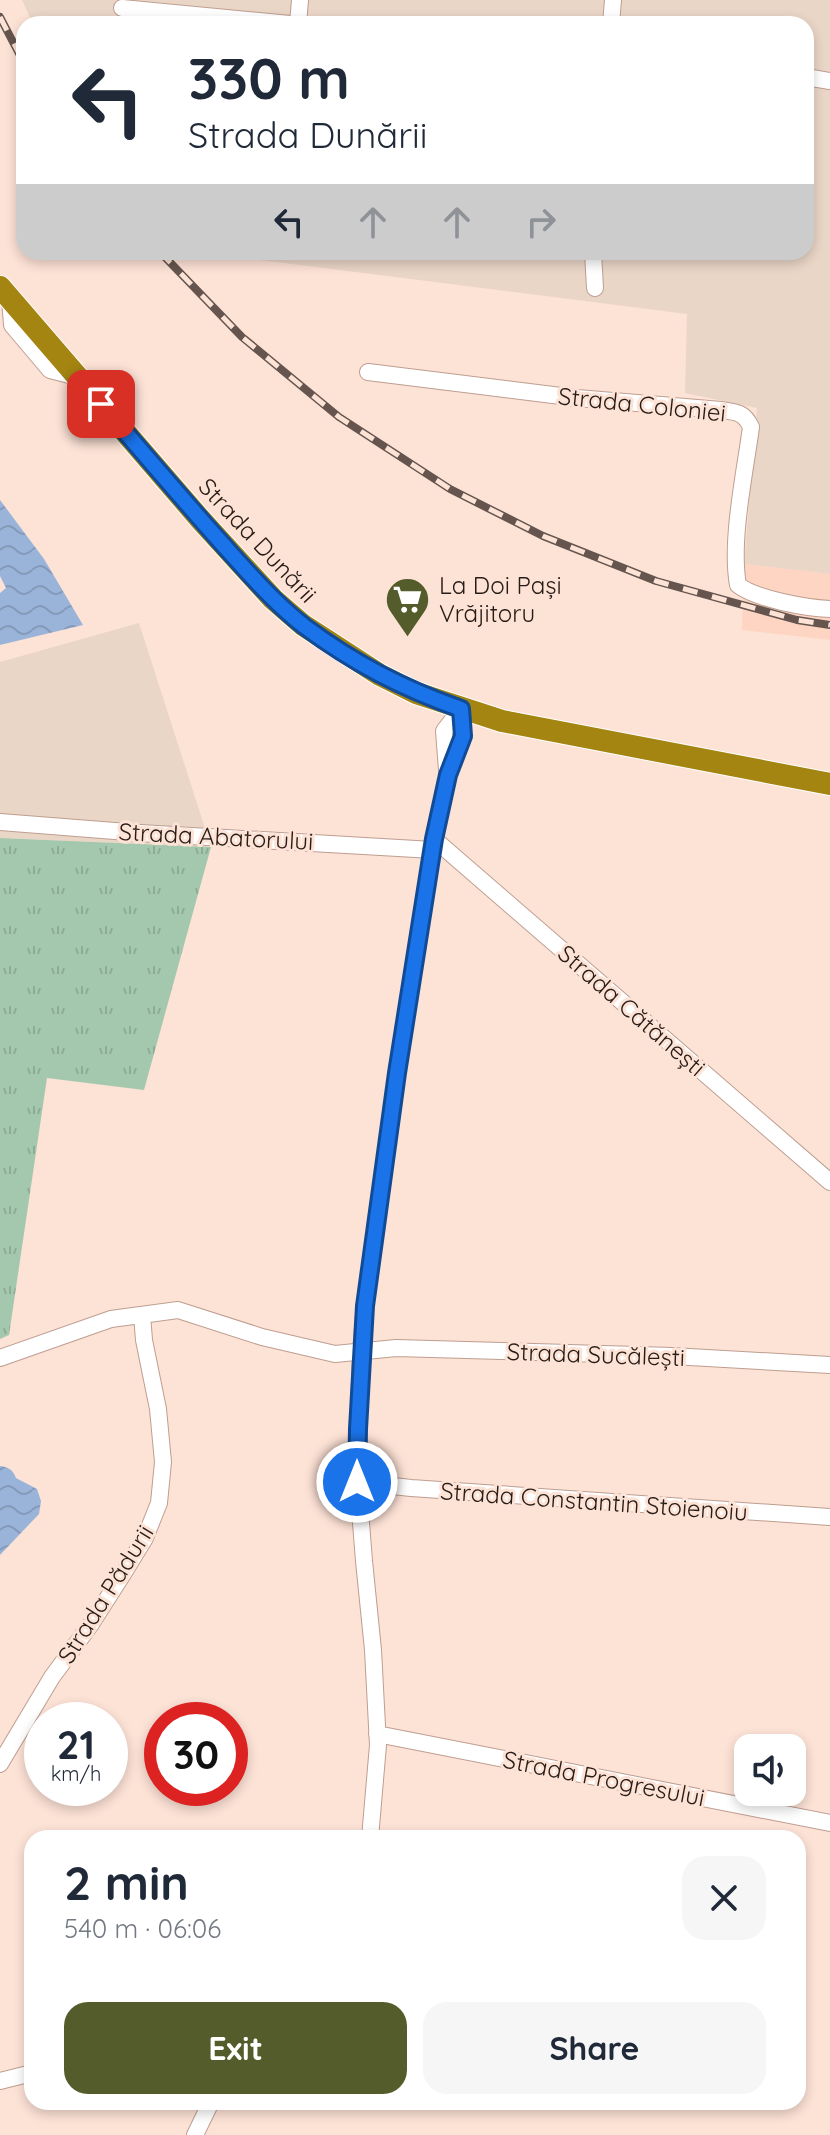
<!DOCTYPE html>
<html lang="en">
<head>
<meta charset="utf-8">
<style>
  body { margin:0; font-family:Quicksand,sans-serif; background:#f6f6f7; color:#1f2937; height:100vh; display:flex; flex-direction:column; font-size:30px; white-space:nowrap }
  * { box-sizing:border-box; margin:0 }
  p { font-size:26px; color:#747a83 }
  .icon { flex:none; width:44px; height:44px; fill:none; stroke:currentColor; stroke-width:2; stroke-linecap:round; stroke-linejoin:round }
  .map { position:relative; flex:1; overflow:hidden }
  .drawer { position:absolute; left:24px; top:1830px; width:782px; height:280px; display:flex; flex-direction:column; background:#fff; border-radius:24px; box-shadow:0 4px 12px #0003 }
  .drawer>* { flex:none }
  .top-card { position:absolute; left:16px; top:16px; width:798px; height:244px; border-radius:24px; box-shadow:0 4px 12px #0003; background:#fff; color:#1f2937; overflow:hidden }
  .buttons { position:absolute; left:734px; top:1734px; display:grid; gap:16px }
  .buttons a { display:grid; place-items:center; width:72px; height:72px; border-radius:16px; background:#fff; box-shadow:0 4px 12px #0003; font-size:40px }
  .speed { position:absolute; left:24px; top:1702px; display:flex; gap:16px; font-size:40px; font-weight:700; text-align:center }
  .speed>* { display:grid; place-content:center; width:104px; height:104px; border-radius:50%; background:#fff; box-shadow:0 4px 12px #0003; line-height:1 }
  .speed small { font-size:20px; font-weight:400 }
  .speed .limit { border:12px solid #d22; background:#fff; color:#111 }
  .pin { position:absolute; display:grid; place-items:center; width:68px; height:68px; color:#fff; margin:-34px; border-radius:16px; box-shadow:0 4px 12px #0006 }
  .me { position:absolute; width:88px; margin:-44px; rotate:0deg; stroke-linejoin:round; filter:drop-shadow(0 0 6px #0008) }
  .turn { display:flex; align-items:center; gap:28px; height:168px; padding:0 40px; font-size:36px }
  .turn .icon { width:104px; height:104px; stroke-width:2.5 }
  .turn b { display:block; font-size:56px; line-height:68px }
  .lanes { display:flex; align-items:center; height:76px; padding:0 40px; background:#0003; justify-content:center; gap:40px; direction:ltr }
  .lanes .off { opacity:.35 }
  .round { display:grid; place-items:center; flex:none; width:84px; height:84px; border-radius:24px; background:#f6f6f7 }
  .headline { display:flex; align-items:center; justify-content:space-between; height:136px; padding:0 40px }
  h1 { font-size:48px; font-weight:700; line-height:60px }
  .primary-button { display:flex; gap:16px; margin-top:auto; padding:16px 40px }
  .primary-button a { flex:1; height:92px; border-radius:24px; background:#545c2b; color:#fff; font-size:32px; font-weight:700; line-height:92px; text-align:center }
  .primary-button a+a { background:#f6f6f7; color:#1f2937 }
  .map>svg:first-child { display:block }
</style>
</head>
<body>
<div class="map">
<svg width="830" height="2135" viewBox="0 0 830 2135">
  <defs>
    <pattern id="grass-tufts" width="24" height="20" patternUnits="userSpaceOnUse" patternTransform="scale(2)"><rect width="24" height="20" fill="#a4c8ae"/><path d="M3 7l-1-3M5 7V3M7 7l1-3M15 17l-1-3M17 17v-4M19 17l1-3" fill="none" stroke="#8dab95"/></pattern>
    <pattern id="water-waves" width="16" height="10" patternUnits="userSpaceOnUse" patternTransform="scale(2)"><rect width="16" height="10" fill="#9ab4d9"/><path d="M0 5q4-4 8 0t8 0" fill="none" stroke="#859aba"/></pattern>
  </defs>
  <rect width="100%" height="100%" fill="#fde2d6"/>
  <path fill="#fed5c2" d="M744 564 830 574V640L742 630Z"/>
  <path fill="#ead6c7" d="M22 0H830V574L744 564 757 408 685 393 687 314 213 254 211 252H806V24H33Z
    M139 623 211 847 0 838V662Z"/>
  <path fill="url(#grass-tufts)" d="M0 838 211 847 144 1090 47 1078 9 1335 0 1339Z"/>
  <path fill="url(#water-waves)" d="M0 500 44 559 83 625 0 645V593L6 588 0 576Z
    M0 1466C9 1467 13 1470 16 1478L37 1489 41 1501 39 1514 0 1555Z"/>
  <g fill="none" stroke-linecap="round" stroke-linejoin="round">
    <defs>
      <path id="minor" d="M122 8 290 24
        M298 24 300 0
        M611 24 613 0
        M806 77 830 81
        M593 252 595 288
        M10 299 12 325 50 370 77 377
        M368 372 577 398 721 410C736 412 744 412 751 427 745 472 730 541 738 585 756 599 806 608 830 609
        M447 770 444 731 461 709
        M0 822 140 833 433 850
        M434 839 830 1182
        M0 1358 111 1319 178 1310 262 1337 335 1354 396 1348 672 1356 830 1365
        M357 1482 411 1488 830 1517
        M377 1734 830 1823
        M0 1764 52 1677 91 1624 123 1574 145 1538 159 1503 163 1462 158 1409 144 1340 142 1315
        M370 1838 378 1745 373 1650 364 1561 357 1472 361 1351 365 1306 397 1073 434 839 448 775 463 736 461 709
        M0 2081 32 2073
        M195 2135 211 2102"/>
      <path id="highway" d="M0 287 200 519 273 599 303 625 380 675 416 693 502 721 830 784"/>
    </defs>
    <use href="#minor" stroke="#be9e90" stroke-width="18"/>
    <use href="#highway" stroke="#fff" stroke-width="24"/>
    <use href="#minor" stroke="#fff" stroke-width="16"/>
    <use href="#highway" stroke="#a48512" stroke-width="22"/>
    <defs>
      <path id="rail" d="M0 17 24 63
        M160 252 242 337 339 417 450 489 543 536 656 581 797 620 830 625"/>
    </defs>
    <use href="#rail" stroke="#65554e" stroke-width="8"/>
    <use href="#rail" stroke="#fde2d6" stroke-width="5" stroke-dasharray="15" stroke-linecap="butt"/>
  </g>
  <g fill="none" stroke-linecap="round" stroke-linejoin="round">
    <defs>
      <path id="route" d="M101 404C140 449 178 494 218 539 245 569 272 601 304 626 355 664 402 688 461 709L463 736 448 775 434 839 397 1073 365 1306 358 1429 357 1482"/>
    </defs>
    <use href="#route" stroke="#114b97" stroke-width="20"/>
    <use href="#route" stroke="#1a73e8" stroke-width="14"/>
  </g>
  <defs>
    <symbol id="supermarket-pin" viewBox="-11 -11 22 30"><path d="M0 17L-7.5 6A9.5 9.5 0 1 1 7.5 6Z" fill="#545c2b" stroke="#fde2d6"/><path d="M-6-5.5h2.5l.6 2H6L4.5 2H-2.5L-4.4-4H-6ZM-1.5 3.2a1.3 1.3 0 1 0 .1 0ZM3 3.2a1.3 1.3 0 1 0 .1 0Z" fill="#fff"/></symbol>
  </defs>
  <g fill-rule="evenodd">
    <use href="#supermarket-pin" x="382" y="574" width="51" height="69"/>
  </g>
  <g text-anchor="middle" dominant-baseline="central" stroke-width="6" stroke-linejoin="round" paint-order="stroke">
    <g font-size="24" fill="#271b16" stroke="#fde2d6">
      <text transform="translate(642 404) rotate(6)">Strada Coloniei</text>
      <text transform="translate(258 540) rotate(47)">Strada Dunării</text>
      <text transform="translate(216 836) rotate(3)">Strada Abatorului</text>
      <text transform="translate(632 1010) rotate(41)">Strada Cătănești</text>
      <text transform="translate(596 1354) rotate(2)">Strada Sucălești</text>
      <text transform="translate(594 1501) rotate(4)">Strada Constantin Stoienoiu</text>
      <text transform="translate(105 1594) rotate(-58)">Strada Pădurii</text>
      <text transform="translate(604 1778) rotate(11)">Strada Progresului</text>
    </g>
    <g font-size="24" fill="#271b16" stroke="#fde2d6" text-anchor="start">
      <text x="439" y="585">La Doi Pași<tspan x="439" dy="28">Vrăjitoru</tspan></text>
    </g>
  </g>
</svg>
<div class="buttons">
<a><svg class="icon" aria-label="sound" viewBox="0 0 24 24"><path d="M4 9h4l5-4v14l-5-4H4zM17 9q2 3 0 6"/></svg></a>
</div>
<div class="speed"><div>21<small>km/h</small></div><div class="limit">30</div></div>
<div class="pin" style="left:101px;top:404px;background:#d93025"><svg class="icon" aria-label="arrive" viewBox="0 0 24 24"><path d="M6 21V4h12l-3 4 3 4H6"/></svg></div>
<svg class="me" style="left:357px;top:1482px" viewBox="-20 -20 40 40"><circle r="17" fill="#1a73e8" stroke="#fff" stroke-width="3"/><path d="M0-11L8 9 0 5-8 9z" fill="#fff"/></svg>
<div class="top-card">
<div class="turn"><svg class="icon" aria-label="left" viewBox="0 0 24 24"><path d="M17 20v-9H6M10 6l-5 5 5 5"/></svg><div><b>330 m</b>Strada Dunării</div></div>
<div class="lanes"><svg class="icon" aria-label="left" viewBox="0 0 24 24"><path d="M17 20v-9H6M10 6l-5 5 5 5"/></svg><svg class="icon off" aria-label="ahead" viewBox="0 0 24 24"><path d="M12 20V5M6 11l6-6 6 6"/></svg><svg class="icon off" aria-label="ahead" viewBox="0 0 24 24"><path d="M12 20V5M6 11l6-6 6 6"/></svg><svg class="icon off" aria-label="right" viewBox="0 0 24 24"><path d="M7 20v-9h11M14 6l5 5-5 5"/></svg></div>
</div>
<section class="drawer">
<div class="headline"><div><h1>2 min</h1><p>540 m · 06:06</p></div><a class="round"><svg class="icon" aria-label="close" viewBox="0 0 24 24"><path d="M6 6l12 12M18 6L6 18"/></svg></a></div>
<div class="primary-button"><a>Exit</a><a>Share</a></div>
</section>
</div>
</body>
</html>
